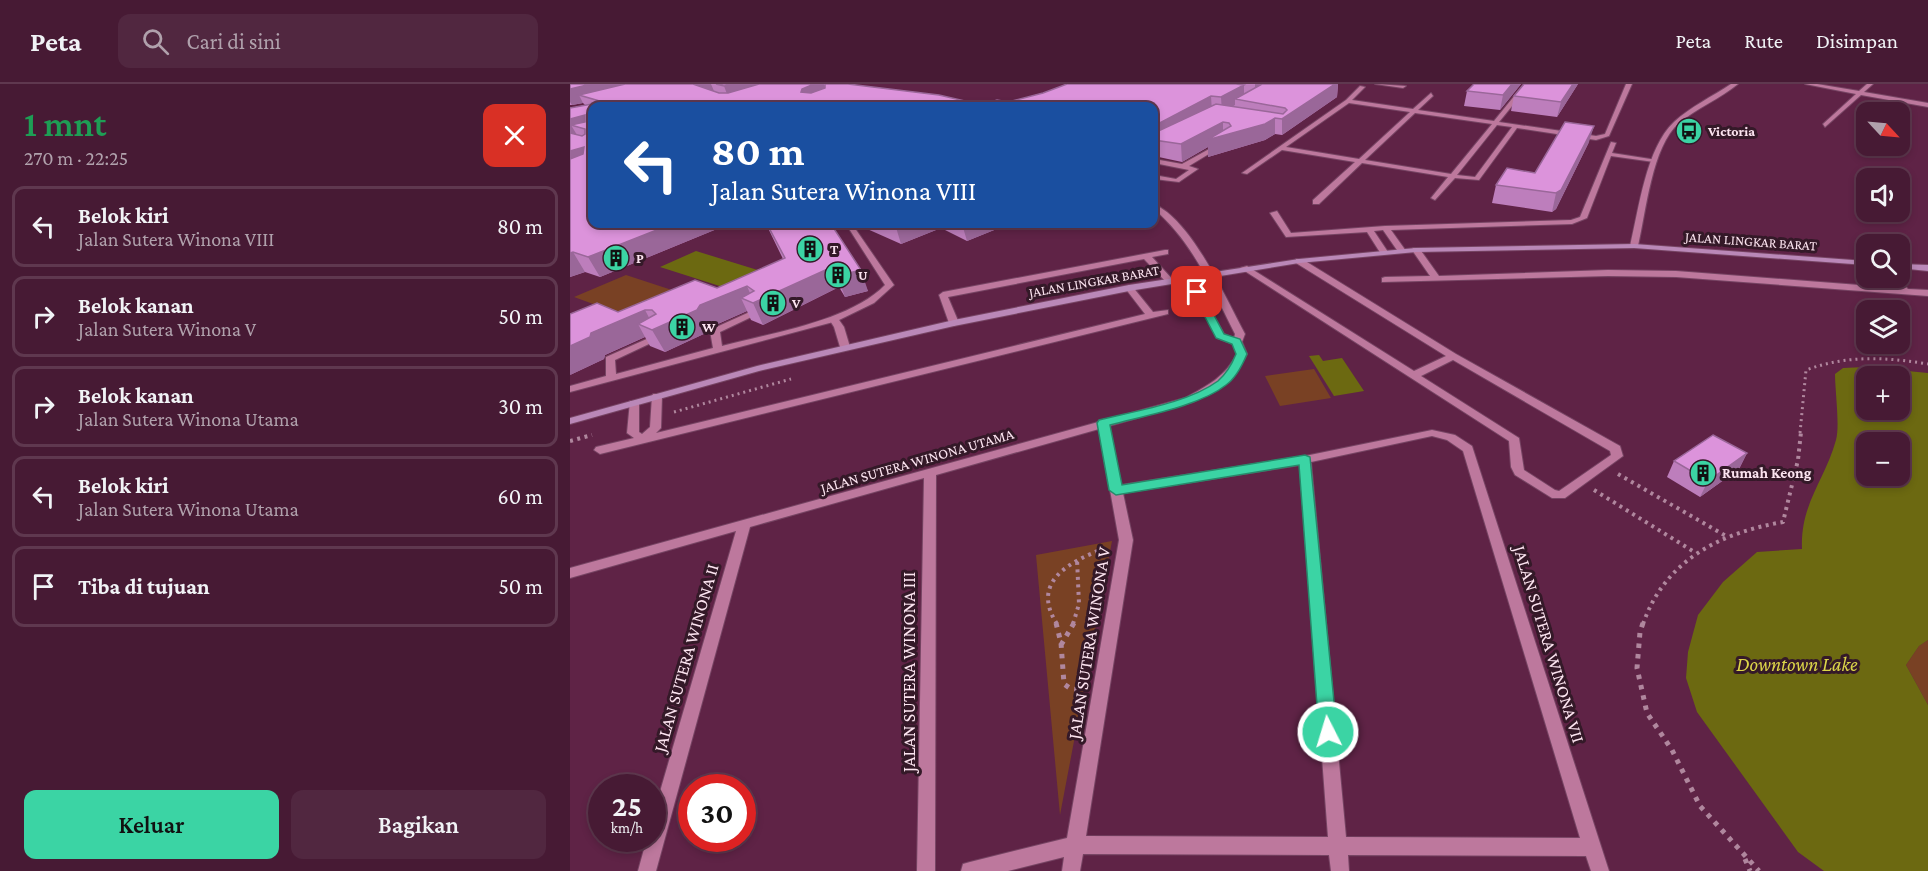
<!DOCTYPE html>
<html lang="id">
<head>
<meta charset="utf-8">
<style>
  body { margin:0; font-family:"Crimson Pro",serif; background:#512740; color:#f1f3f6; height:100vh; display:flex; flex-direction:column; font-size:22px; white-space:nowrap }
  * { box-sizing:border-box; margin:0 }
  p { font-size:20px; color:#b0a1ac }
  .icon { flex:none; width:33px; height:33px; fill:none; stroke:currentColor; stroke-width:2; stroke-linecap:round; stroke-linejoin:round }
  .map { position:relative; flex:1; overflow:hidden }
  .drawer { display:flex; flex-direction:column; background:#471a34; width:570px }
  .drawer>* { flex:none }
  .banner { position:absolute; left:18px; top:18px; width:570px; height:126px; border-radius:12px; box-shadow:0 3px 9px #0003,0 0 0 2px #5f384f; background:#1a4fa0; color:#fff; overflow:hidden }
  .needle { width:39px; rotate:116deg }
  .fabs { position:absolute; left:1286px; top:18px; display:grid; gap:12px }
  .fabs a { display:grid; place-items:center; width:54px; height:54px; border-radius:12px; background:#471a34; box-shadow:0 3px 9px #0003,0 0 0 2px #5f384f; font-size:30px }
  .speed { position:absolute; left:18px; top:690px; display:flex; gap:12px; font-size:30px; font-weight:700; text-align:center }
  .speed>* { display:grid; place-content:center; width:78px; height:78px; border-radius:50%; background:#471a34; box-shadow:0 3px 9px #0003,0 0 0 2px #5f384f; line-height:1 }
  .speed small { font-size:15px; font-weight:400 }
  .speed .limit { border:9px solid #d22; background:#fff; color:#111 }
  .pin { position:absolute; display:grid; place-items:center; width:51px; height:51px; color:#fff; margin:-26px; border-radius:12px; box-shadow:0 3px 9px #0006 }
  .me { position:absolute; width:66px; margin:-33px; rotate:355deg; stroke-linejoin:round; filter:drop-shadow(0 0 4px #0008) }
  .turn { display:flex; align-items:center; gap:21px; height:126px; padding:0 24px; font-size:27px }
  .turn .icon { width:78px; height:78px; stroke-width:2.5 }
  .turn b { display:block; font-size:42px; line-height:51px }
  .round { display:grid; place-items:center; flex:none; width:63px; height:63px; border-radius:12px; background:#512740 }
  .summary { display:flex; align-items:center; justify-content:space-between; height:102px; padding:0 24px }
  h1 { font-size:36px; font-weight:600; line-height:45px; color:#1e9e55 }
  .button { display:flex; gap:12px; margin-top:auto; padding:12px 24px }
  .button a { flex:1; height:69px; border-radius:12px; background:#3bd4a4; color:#111; font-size:24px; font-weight:600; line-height:69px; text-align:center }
  .button a+a { background:#512740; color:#f1f3f6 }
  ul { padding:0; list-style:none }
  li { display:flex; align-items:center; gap:18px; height:81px; margin:0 12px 9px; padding:0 12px; border:3px solid #5f384f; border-radius:12px }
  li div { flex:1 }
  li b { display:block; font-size:22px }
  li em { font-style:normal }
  header { display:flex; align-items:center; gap:36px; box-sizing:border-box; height:84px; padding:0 30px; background:#471a34; border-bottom:2px solid #5f384f }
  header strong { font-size:28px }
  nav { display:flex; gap:33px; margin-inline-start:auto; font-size:21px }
  .search { width:420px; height:54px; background:#512740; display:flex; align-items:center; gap:15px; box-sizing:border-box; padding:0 21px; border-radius:12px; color:#b0a1ac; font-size:22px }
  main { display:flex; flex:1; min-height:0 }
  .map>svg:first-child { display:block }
</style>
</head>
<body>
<header>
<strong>Peta</strong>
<div class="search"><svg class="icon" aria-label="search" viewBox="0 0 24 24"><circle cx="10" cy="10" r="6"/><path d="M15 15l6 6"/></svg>Cari di sini</div>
<nav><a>Peta</a><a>Rute</a><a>Disimpan</a></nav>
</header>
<main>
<section class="drawer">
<div class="summary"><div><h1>1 mnt</h1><p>270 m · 22:25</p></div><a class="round" style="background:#d93025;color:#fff"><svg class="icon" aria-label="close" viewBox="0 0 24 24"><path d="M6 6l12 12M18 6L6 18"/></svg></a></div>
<ul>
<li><svg class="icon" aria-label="left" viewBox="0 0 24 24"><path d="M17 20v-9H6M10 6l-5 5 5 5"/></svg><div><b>Belok kiri</b><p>Jalan Sutera Winona VIII</p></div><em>80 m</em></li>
<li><svg class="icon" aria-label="right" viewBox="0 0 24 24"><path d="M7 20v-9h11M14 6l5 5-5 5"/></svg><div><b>Belok kanan</b><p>Jalan Sutera Winona V</p></div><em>50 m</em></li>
<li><svg class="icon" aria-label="right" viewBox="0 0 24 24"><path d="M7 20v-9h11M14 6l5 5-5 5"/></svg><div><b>Belok kanan</b><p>Jalan Sutera Winona Utama</p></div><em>30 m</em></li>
<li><svg class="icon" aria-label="left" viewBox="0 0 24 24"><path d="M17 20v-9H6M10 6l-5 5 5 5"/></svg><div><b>Belok kiri</b><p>Jalan Sutera Winona Utama</p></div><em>60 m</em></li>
<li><svg class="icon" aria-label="arrive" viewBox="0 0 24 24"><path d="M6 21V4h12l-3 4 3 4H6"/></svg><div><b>Tiba di tujuan</b></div><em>50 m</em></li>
</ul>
<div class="button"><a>Keluar</a><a>Bagikan</a></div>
</section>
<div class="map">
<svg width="1358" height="787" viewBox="0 0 1358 787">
  <rect width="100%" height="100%" fill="#5f2346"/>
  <path fill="#794124" d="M56 191 111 209 59 233 4 213Z
    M744 285 761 314 710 322 695 292Z
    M542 457 490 731 466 471Z
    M1358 556V621L1336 581 1349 562Z"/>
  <path fill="#6c6911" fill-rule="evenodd" d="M126 167 194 188 159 205 90 183Z
    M749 271 753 277 772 274 794 307 764 312 739 272Z
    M1296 283 1358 289V556L1349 562 1336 581 1358 621V787H1254L1228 768 1127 628 1116 594 1118 568 1128 531 1153 498 1187 468 1232 465C1230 420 1255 396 1266 356 1270 342 1265 307 1265 290L1273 284ZM1296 292H1329V326H1296ZM1296 358H1329V392H1296Z"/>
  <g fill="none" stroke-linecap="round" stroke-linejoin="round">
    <defs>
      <path id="lane" d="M1041 58 1046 59 1042 69 1087 76 1084 78 1041 72 1017 134 1002 140 821 146 836 167 832 169H829L813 146 804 147 818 168 814 170H811L797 148 716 153 700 129 707 127 721 149 815 142 1001 136 1010 133Z
        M276 140H282L324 201 304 219 267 237 0 308V302L36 292V273L88 250H94L96 252 45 276 46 290 143 264 140 247 142 245 184 226 187 225 192 228 150 248 152 262C201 249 280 237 315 201Z
        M843 164H849L869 192 1038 186 1106 187 1328 204 1319 194H1327L1338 205 1358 206V212L1106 193 1038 192 812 198V194L815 193 860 192 842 166Z
        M595 166H598V170L582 173 604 197 600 200 597 199 574 175 378 213 389 239 384 242 379 239 369 211 373 208Z
        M726 175H732L886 270 1050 362 1053 372 995 414H982L945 391 941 383 939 357 670 184 677 182 844 287 876 272 726 179ZM883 276 1040 367 1041 371 989 407 985 406 954 386 949 354 851 292Z
        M559 201 562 202 583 228 598 226V230L30 370 24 366 26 363 64 354 57 349 60 317H68L69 319V348L72 350 80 343 82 312 83 310H91L92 312 91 344 86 349 575 230 555 204Z"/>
      <path id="street" d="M805 0 836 2 833 4Z
        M954 0H960L929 38 1026 52 1035 50 1056 0H1062L1039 52 1026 56 947 44 909 96 885 94 865 116 861 114 878 93 792 79 749 120H743V116L785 78 712 66 677 90 672 89 776 16 790 2 795 3 782 16 843 25 861 9 863 12 848 26 924 37ZM779 19 840 28 789 75 716 63ZM845 29 922 40 881 90 795 76ZM927 41 942 43 905 93 887 91Z
        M1161 0H1168C1150 15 1127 24 1109 39 1082 62 1076 128 1068 162L1061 164 1060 162C1069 125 1076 64 1104 38 1120 23 1143 12 1161 0Z
        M1235 0H1247L1289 7 1297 0H1303L1294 8 1358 19V23L1291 11 1255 43 1253 40 1286 10Z
        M650 59 652 62 619 82 628 85 609 98 584 95V91L606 95 619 86 584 79V75L612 80Z
        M584 120C623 138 655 213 675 250L672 258 677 270C665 295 647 306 623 318L539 342 551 401 735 372 862 346 885 351 902 362 1039 787H1021L1016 772 778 771 779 787H761L759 771 513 770 510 787H492L494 773 438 787H391L393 780 400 778 497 754 549 456 529 345 366 391 365 787H347L354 394 180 443 86 787H68L77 754H82V735L166 447 0 494V484L615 314C637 302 655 293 667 270L663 260 647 254 615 194 616 192 623 194 654 250 664 254 665 250C642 205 623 158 584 125ZM862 352 877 356 893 367 1010 754 776 753 741 378ZM730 381 758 753 516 752 563 456 553 409Z
        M264 232 267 233 274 243 280 263 278 265H272L270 263 264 243 259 235Z"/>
      <path id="secondary" d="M1064 160 1296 177V181L1064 164 846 168 729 179 559 207 384 242 189 287 0 340V334L187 282 384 236 559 201 729 175 846 164Z
        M1329 180 1358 181V187L1329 184Z"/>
    </defs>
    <use href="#lane" stroke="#764463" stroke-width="2"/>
    <use href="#street" stroke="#764463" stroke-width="2"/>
    <use href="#secondary" stroke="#764463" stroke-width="2"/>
    <path stroke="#b0879e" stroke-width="3" stroke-dasharray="2 4" stroke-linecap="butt" d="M104 328 221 295
      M1230 349 1236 286C1277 271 1315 273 1358 280"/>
    <path stroke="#b0879e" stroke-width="4" stroke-dasharray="3 4.5" stroke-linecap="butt" d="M0 357 22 351
      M1048 390 1156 452
      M1024 406 1126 469
      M487 540C460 498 499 478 535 464
      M503 540 509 520 507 475
      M1073 540C1095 476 1150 449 1213 438L1228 376 1231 348"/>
    <path stroke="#b0879e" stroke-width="5" stroke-dasharray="4.5 6" stroke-linecap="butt" d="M486 539 491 559 494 600 501 605 512 606
      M1073 539 1070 548 1067 584 1077 629 1102 666 1130 722 1189 787
      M491 561 504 539
      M1175 775 1180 787"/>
    <use href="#lane" fill="#bd789d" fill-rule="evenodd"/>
    <use href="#street" fill="#bd789d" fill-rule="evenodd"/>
    <use href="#secondary" fill="#ba88b8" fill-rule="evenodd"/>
  </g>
  <path fill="#bd7ebc" d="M0 0H278L412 21 438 18 473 9 497 0H768L767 13 712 51 705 50 695 56 638 73V63L612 78 584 72V22H22V140H159L30 193 15 188 0 193V24L15 21 13 19 2 21H0Z
    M904 0H951L930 26 894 22 897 7Z
    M1008 0 987 33 941 27 944 12Z
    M1019 58 986 125 982 128 922 119 926 101 965 89Z
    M196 140H261L298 207 275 213 269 203 193 241 181 236 177 227 141 243 138 248 95 268 80 262 75 253 35 271 34 275 0 291 48 228 147 204 213 175Z
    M286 140H448L445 141 439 140 397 157 371 144 331 160Z
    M460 140H482L474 144Z
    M1177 369 1169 385 1130 413 1097 393 1104 377Z"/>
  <path fill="#9a6799" d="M21 0H94L9 11 13 19 2 21 0 18V5Z
    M123 0H141L144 7Z
    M146 0H219L160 18 154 2Z
    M243 0H254L257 12 231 8 232 5Z
    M685 0H703L685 10Z
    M765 0H768L767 13 712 51V35Z
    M942 0H951L930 26 933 11Z
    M1003 0H1008L987 33 991 18Z
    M674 1V16L665 15V21L652 29 651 13Z
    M641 12 642 28 584 56V42Z
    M15 31V45L1 41 7 51 0 55V35Z
    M705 34V50L695 56 638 73V63L612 78 611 60 653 38V52Z
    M1024 42 1019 58 986 125 982 128 986 109Z
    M14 63 22 79 0 88V67Z
    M30 140H85L42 156Z
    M102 140H159L30 193 18 173Z
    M325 140H370L371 144 331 160Z
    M392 140H439L397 157Z
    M474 140H482L474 144Z
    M3 168 15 188 0 193V169Z
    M262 183 269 203 193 241 183 219 171 214 177 227 141 243 138 248 95 268 82 246 68 240 75 253 35 271 34 275 0 291V262L21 249 75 226 85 245 130 221 177 202 184 219Z
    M291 186 298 207 275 213 267 192Z
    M1177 369 1169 385 1130 413 1138 397Z"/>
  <path fill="#dc93db" stroke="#9a6799" stroke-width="1.5" d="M0 0H21L0 5Z
    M55 0H123L149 9H158L189 0H244L232 5 231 8 241 9 255 4V0H278L369 11 412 21 427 16 438 18 473 9 497 0H666L674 1 651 13 641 12 584 42V22H22V140H31L40 142 47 140H102L18 173 3 168 0 169V75L13 70 14 63 0 67V49L12 52 15 50V45L1 41 15 38V31L0 35V24L33 18 9 11Z
    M146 0H163L154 2Z
    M692 0H765L712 35 705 34 695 40 637 56 661 42 659 39 653 38 611 60 584 56V49L646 20 713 30 717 26 715 24 665 15Z
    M904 0H942L933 11 897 7Z
    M954 0H1003L991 18 944 12Z
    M995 38 1024 42 991 106 986 109 926 101 937 84 965 89Z
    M197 140H261L291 186 267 192 262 183 183 219 171 214 184 207 177 202 130 221 127 226 82 246 68 240 86 230 82 226H75L21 249 20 253 0 262V230L27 219 48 228 125 196 147 204 215 174Z
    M1143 351 1177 369 1138 397 1104 377Z"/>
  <path fill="#3bd4a4" stroke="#268a6b" stroke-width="1.5" d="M623 205H630L654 250 670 255 677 270C672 282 666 294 656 301 630 322 573 332 540 341L552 401 735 371 740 373 767 648 765 654 758 656 751 654 749 648 729 381 546 411 539 406 527 339 529 336C565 327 618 319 648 297 656 290 662 280 666 270L662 260 646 254 622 208Z"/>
  <defs>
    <symbol id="bus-disc" viewBox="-11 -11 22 22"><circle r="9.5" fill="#3bd4a4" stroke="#341928"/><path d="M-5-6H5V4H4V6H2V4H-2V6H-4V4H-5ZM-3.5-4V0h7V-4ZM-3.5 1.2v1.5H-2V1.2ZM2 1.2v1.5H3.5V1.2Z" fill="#111"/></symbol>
    <symbol id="building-disc" viewBox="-11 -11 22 22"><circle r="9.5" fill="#3bd4a4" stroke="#341928"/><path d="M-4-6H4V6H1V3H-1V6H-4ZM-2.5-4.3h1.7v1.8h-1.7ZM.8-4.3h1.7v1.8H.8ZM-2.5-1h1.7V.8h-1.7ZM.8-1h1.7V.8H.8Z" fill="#111"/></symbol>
  </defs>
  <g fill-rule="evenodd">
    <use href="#bus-disc" x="1104" y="32" width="30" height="30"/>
    <use href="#building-disc" x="225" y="150" width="30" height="30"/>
    <use href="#building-disc" x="31" y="159" width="30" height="30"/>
    <use href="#building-disc" x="253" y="176" width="30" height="30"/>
    <use href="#building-disc" x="188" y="204" width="30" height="30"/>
    <use href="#building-disc" x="97" y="228" width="30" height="30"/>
    <use href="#building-disc" x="1118" y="374" width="30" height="30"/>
  </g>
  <g text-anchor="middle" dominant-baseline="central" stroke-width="6" stroke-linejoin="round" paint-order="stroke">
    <g font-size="14" font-weight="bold" fill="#fce4f0" stroke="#341928" text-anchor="start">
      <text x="1138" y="47">Victoria</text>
      <text x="260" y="165">T</text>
      <text x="66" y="174">P</text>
      <text x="288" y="191">U</text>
      <text x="222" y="219">V</text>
      <text x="132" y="243">W</text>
    </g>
    <g font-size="14" fill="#fce4f0" stroke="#341928">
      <text transform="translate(1181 157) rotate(4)">JALAN LINGKAR BARAT</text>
      <text transform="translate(524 197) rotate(-10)">JALAN LINGKAR BARAT</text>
    </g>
    <g font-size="15" fill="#fce4f0" stroke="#341928">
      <text transform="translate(347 377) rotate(-16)">JALAN SUTERA WINONA UTAMA</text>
    </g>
    <g font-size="15" font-weight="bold" fill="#fce4f0" stroke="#341928" text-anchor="start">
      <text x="1152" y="389">Rumah Keong</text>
    </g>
    <g font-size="18" fill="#fce4f0" stroke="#341928">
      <text transform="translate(519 559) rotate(-81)">JALAN SUTERA WINONA V</text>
      <text transform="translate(979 560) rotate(73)">JALAN SUTERA WINONA VII</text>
      <text transform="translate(116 574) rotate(-74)">JALAN SUTERA WINONA II</text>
      <text transform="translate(339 588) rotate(-90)">JALAN SUTERA WINONA III</text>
    </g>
    <g font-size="20" font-style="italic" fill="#dcd649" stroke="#341928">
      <text x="1227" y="580">Downtown Lake</text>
    </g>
  </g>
</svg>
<div class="fabs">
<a><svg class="needle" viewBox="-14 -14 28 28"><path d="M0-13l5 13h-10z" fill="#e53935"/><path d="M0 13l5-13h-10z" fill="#b0a1ac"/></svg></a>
<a><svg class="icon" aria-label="sound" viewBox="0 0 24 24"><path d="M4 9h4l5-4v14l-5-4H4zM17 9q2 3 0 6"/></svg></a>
<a><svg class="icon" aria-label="search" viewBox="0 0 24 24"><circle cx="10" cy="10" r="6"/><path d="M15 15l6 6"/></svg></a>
<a><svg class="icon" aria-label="layers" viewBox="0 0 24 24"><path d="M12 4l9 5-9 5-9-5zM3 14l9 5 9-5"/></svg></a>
<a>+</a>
<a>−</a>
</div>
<div class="speed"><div>25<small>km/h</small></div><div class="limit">30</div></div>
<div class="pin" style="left:627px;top:208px;background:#d93025"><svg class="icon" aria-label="arrive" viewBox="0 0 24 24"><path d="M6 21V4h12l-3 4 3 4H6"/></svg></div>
<svg class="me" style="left:758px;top:648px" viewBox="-20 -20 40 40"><circle r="17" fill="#3bd4a4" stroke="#fff" stroke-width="3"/><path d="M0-11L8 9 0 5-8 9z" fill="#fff"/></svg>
<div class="banner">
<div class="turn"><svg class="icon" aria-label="left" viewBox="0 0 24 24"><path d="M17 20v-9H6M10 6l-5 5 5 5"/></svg><div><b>80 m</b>Jalan Sutera Winona VIII</div></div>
</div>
</div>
</main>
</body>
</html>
